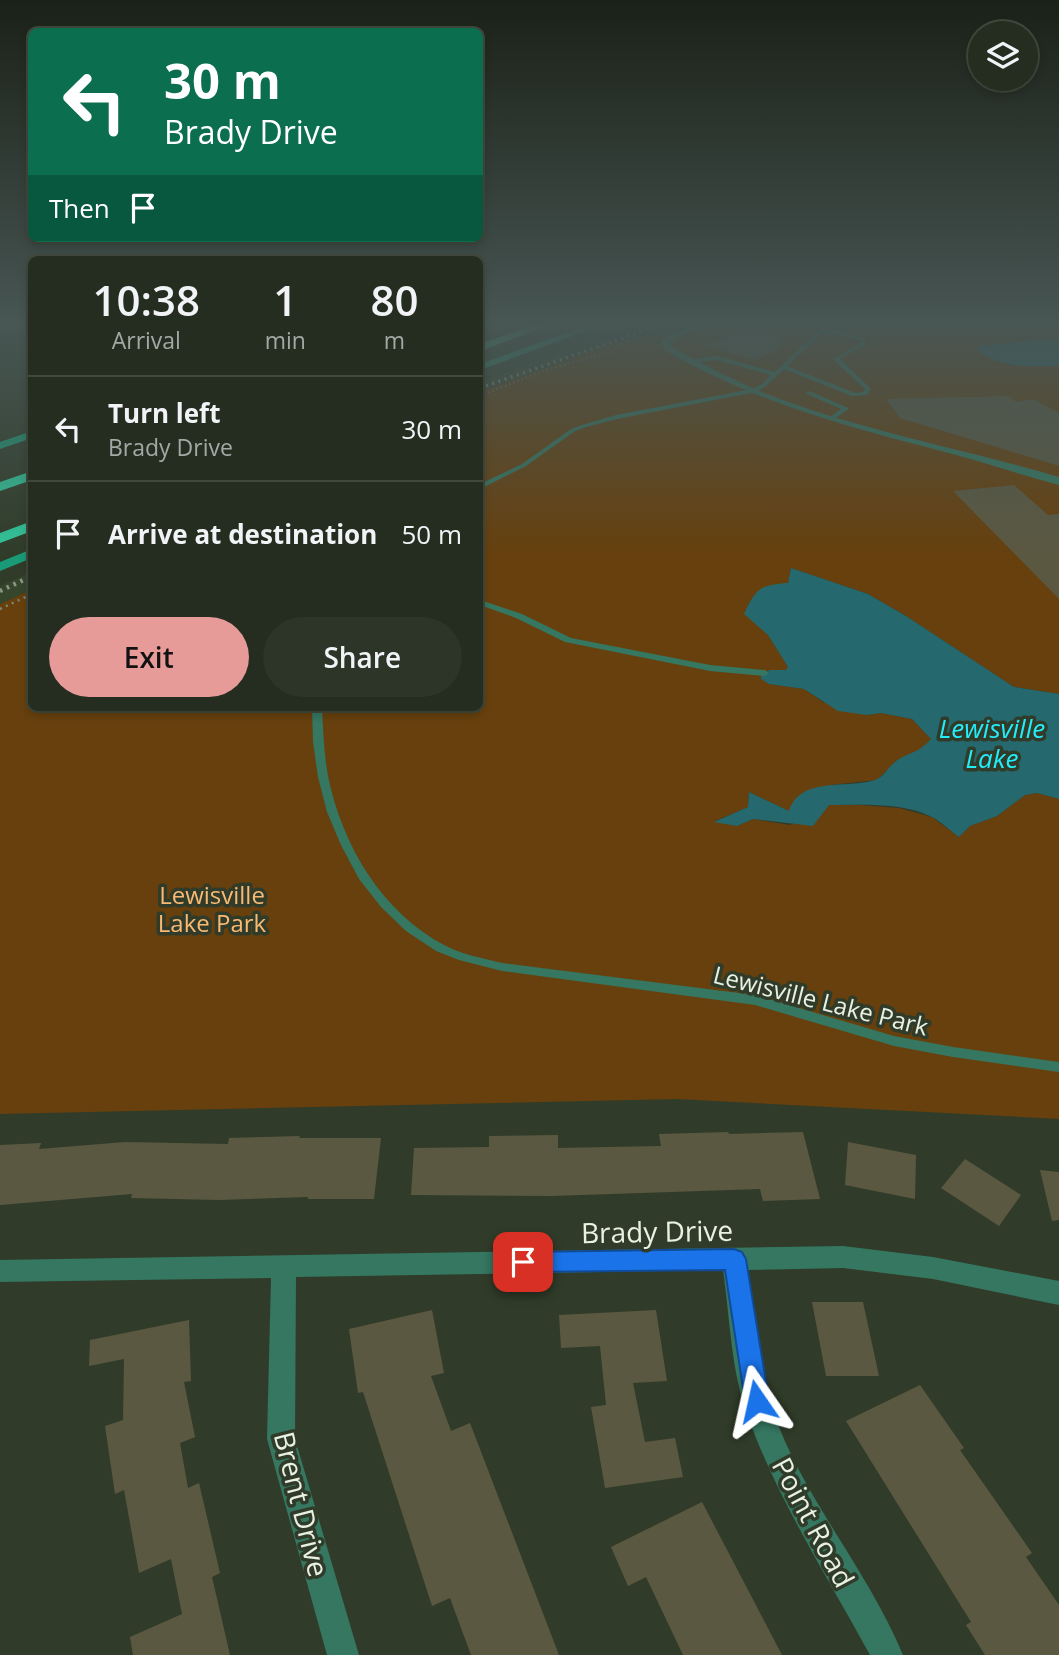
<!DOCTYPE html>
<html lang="en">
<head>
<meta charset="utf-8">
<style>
  body { margin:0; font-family:"Open Sans",sans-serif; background:#2c3528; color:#f1f3f6; height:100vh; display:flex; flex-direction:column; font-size:26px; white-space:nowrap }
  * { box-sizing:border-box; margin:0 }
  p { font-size:23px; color:#a3a8a4 }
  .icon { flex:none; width:38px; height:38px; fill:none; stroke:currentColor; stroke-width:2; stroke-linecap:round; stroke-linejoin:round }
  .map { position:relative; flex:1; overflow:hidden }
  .side { position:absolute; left:28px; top:256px; width:455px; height:455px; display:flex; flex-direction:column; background:#242d1f; border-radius:10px; box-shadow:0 4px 10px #0003,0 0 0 2px #41493d }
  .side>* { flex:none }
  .guide { position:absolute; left:28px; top:28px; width:455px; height:214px; border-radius:10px; box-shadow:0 4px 10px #0003,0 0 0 2px #41493d; background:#0b6e4f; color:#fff; overflow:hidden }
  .fabs { position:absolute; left:968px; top:21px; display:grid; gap:14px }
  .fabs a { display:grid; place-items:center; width:70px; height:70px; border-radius:50%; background:#242d1f; box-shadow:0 4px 10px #0003,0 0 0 2px #41493d; font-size:35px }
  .pin { position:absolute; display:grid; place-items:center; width:60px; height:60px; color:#fff; margin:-30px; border-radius:14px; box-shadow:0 4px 10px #0006 }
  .me { position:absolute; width:77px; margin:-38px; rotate:349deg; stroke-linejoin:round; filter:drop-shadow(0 0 5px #0008) }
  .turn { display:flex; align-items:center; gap:24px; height:147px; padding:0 21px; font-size:32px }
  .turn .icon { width:91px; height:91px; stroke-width:2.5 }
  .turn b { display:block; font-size:49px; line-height:60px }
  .then { display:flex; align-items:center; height:66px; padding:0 21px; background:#0003; gap:14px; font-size:26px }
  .eta { display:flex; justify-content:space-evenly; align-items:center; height:119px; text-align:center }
  .eta b { font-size:42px; font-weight:600; line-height:49px }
  .cta { display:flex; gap:14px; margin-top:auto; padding:14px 21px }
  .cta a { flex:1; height:80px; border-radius:42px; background:#e69b98; color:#111; font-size:28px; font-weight:600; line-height:80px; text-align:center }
  .cta a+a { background:#2c3528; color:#f1f3f6 }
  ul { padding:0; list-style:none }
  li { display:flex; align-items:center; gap:21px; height:105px; padding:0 21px; border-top:2px solid #41493d }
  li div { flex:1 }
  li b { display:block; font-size:26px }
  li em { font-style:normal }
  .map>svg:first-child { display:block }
</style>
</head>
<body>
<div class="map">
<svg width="1059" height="1655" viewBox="0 0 1059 1655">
  <rect width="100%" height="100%" fill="#303c29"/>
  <path fill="#36462d" d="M597 338 614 343 480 392V382Z
    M31 572V590L0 604V586Z"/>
  <path fill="#67400d" d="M709 326H1059V338L979 346 1008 365 1059 366V694L1014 687 906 616 868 594 791 568 788 583 768 635 788 667 787 670H770L761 675 769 684 804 689 823 702 867 715 881 713 912 719 931 739 918 753 896 761 877 780 831 785 789 811 749 792 748 807 715 821 737 826 753 819 790 825 829 805H859L899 808 932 817 959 837 970 826 997 816 1025 795 1037 793 1059 799V1119L677 1099 0 1114V604L31 590 32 707H480V392L614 343Z"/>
  <path fill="#25696e" d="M1059 338V366C1029 366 1003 369 978 351V346Z
    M791 568 868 594 906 616 1014 687 1059 694V799L1037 793 1025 795 997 816 970 826 959 837C950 831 942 822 932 817 903 802 861 805 829 805L813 826 753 819 737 826 714 822 748 807 749 792 789 811C800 776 847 789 875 780 883 778 888 767 895 762 909 751 915 756 931 739L912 719 881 713 867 715 838 711 804 689 769 684 761 679V675L770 670H786L788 667 768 635 744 614C756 588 760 585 788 583Z"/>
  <path fill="#5b5841" d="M745 329 780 337V348L755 360 706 345Z
    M1009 396 1016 402 1033 399 1059 413V466L900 418 886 399Z
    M1014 485 1048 515 1059 514V599L953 491Z
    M728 1132 729 1134 803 1132 820 1199 763 1201 760 1189 552 1196 411 1195 414 1148 489 1147V1136L558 1135V1148L661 1146 659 1134Z
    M300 1136 299 1138H381L374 1199H308V1197L219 1200 131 1198 132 1194 0 1205V1145L41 1143 39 1149 125 1142 228 1144 229 1138Z
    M848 1142 916 1155 915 1199 845 1185Z
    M965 1159 1021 1195 999 1226 941 1188Z
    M1040 1170 1059 1172V1220L1052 1221Z
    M812 1302H863L879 1376H826Z
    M432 1310 444 1373 431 1376 451 1431 470 1423 559 1655H471L450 1598 432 1606 363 1392 358 1393 349 1329Z
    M656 1310 667 1381 633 1383 645 1442 675 1438 683 1477 605 1488 591 1407 606 1405 600 1346 561 1348 559 1315Z
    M189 1320 191 1381 184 1382 195 1437 180 1443 188 1488 199 1483 220 1573 212 1577 230 1655H133L130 1637 182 1614 171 1559 139 1573 124 1490 115 1494 105 1426 123 1420 124 1359 89 1366 90 1340Z
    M920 1385 964 1448 960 1450 1032 1553 1026 1557 1059 1605V1655H985L966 1625 971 1622 846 1421Z
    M702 1502 748 1590 782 1655H683L646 1577 628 1586 611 1547Z"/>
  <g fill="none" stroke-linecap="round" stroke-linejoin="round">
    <path stroke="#7e8878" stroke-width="2" stroke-dasharray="1 3.5" stroke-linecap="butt" d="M480 396 545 370 612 352 617 345 654 333"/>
    <path stroke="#7e8878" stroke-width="2.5" stroke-dasharray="2 4.5" stroke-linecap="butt" d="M0 609 32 594"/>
    <path fill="#357761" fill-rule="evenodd" d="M833 329 863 338 867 343 840 359 870 388 871 389 867 395 852 396 784 369 766 386 756 392 617 419 586 427 575 431 526 466 480 489V484L522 464 571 429 582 425 616 415 752 389 762 384 771 375 717 360 690 363 687 361 688 360 717 356 775 372 819 330ZM822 333H833L859 340 861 343 833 359 865 389 863 392 855 393 787 366Z
      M809 391 848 408 849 409 834 419H830V417L841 409 807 394 806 393Z
      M480 600 522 614 571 638 710 665 765 670 769 673 765 676 710 671 565 642 516 618 480 605Z
      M312 707H322C323 730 324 753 328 776 342 845 382 913 446 946 463 955 483 958 502 963L755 995 894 1036 953 1047 1059 1062V1072L953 1057 894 1046 755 1005 502 971 459 960 436 951 406 931 381 907 359 879 341 845 327 812 318 777 313 742Z"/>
    <path fill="#357761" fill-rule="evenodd" d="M674 332 682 334 671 342 672 347C701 363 731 379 762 392 857 430 961 448 1059 477V485C1024 476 990 464 956 455 849 427 761 405 664 350L661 341Z
      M843 1246 933 1257 1059 1281V1305L933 1279 843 1268 748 1270C755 1316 758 1366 773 1411 803 1498 868 1570 903 1655H870C828 1578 778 1500 748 1417 731 1372 730 1318 723 1270L296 1277 295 1439 359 1655H327L267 1439 271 1278 0 1282V1260Z"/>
    <path fill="#1b9a77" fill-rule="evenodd" d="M585 326H599L480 370V364Z
      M691 326H705L677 337 672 334Z
      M32 431V438L0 449V442Z
      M32 549V558L0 571V562Z"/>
    <path fill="#30c79b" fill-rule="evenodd" d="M531 326H547L480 351V344Z
      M32 471V480L0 491V482Z
      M32 521V531L0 543V533Z"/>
    <path stroke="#8d9788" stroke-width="3.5" stroke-dasharray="2 4.5" stroke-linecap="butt" d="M480 388 657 326"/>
    <path stroke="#8d9788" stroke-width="4.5" stroke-dasharray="2.5 5" stroke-linecap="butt" d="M0 591 32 576"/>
  </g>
  <linearGradient id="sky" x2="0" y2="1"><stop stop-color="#1a2117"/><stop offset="0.58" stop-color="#485654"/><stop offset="1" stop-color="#485654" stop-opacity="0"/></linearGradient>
  <rect width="1059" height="558" fill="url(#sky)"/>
  <path fill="#1a73e8" stroke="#114b97" stroke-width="2" d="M734 1249 742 1252 746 1259 769 1401 766 1410 757 1414 748 1410 745 1401 725 1270 523 1272 515 1269 511 1262 515 1255 523 1252Z"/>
  <g text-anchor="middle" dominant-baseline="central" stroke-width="7" stroke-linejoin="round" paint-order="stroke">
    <g font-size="24" fill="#f9b973" stroke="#303c29">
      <text x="212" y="894">Lewisville<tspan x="212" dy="28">Lake Park</tspan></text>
    </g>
    <g font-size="24" fill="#e9f1e5" stroke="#303c29">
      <text transform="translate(821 1000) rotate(14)">Lewisville Lake Park</text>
    </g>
    <g font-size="26" font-style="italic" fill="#24edfa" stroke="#303c29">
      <text x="992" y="728">Lewisville<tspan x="992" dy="30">Lake</tspan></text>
    </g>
    <g font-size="28" fill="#e9f1e5" stroke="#303c29">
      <text transform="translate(657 1231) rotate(-1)">Brady Drive</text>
      <text transform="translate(302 1504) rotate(76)">Brent Drive</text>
      <text transform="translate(814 1522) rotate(62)">Point Road</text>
    </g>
  </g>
</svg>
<div class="fabs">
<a><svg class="icon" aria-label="layers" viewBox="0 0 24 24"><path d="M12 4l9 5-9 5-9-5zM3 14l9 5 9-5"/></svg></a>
</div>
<div class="pin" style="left:523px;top:1262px;background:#d93025"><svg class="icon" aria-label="arrive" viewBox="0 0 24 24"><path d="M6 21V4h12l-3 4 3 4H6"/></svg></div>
<svg class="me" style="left:757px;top:1401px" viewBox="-20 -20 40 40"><path d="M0-17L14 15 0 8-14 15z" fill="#1a73e8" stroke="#fff" stroke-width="4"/></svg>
<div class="guide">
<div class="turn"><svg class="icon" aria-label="left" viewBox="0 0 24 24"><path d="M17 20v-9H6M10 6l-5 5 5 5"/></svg><div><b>30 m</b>Brady Drive</div></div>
<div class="then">Then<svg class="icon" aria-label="arrive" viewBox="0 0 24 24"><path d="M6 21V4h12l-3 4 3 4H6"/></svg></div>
</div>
<section class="side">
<div class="eta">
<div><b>10:38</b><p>Arrival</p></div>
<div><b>1</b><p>min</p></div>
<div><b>80</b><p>m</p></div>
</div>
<ul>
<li><svg class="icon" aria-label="left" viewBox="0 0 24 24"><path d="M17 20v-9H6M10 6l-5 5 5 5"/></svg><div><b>Turn left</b><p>Brady Drive</p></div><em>30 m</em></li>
<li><svg class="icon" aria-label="arrive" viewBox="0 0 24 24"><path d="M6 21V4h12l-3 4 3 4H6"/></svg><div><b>Arrive at destination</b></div><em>50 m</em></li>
</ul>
<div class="cta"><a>Exit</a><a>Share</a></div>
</section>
</div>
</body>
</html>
